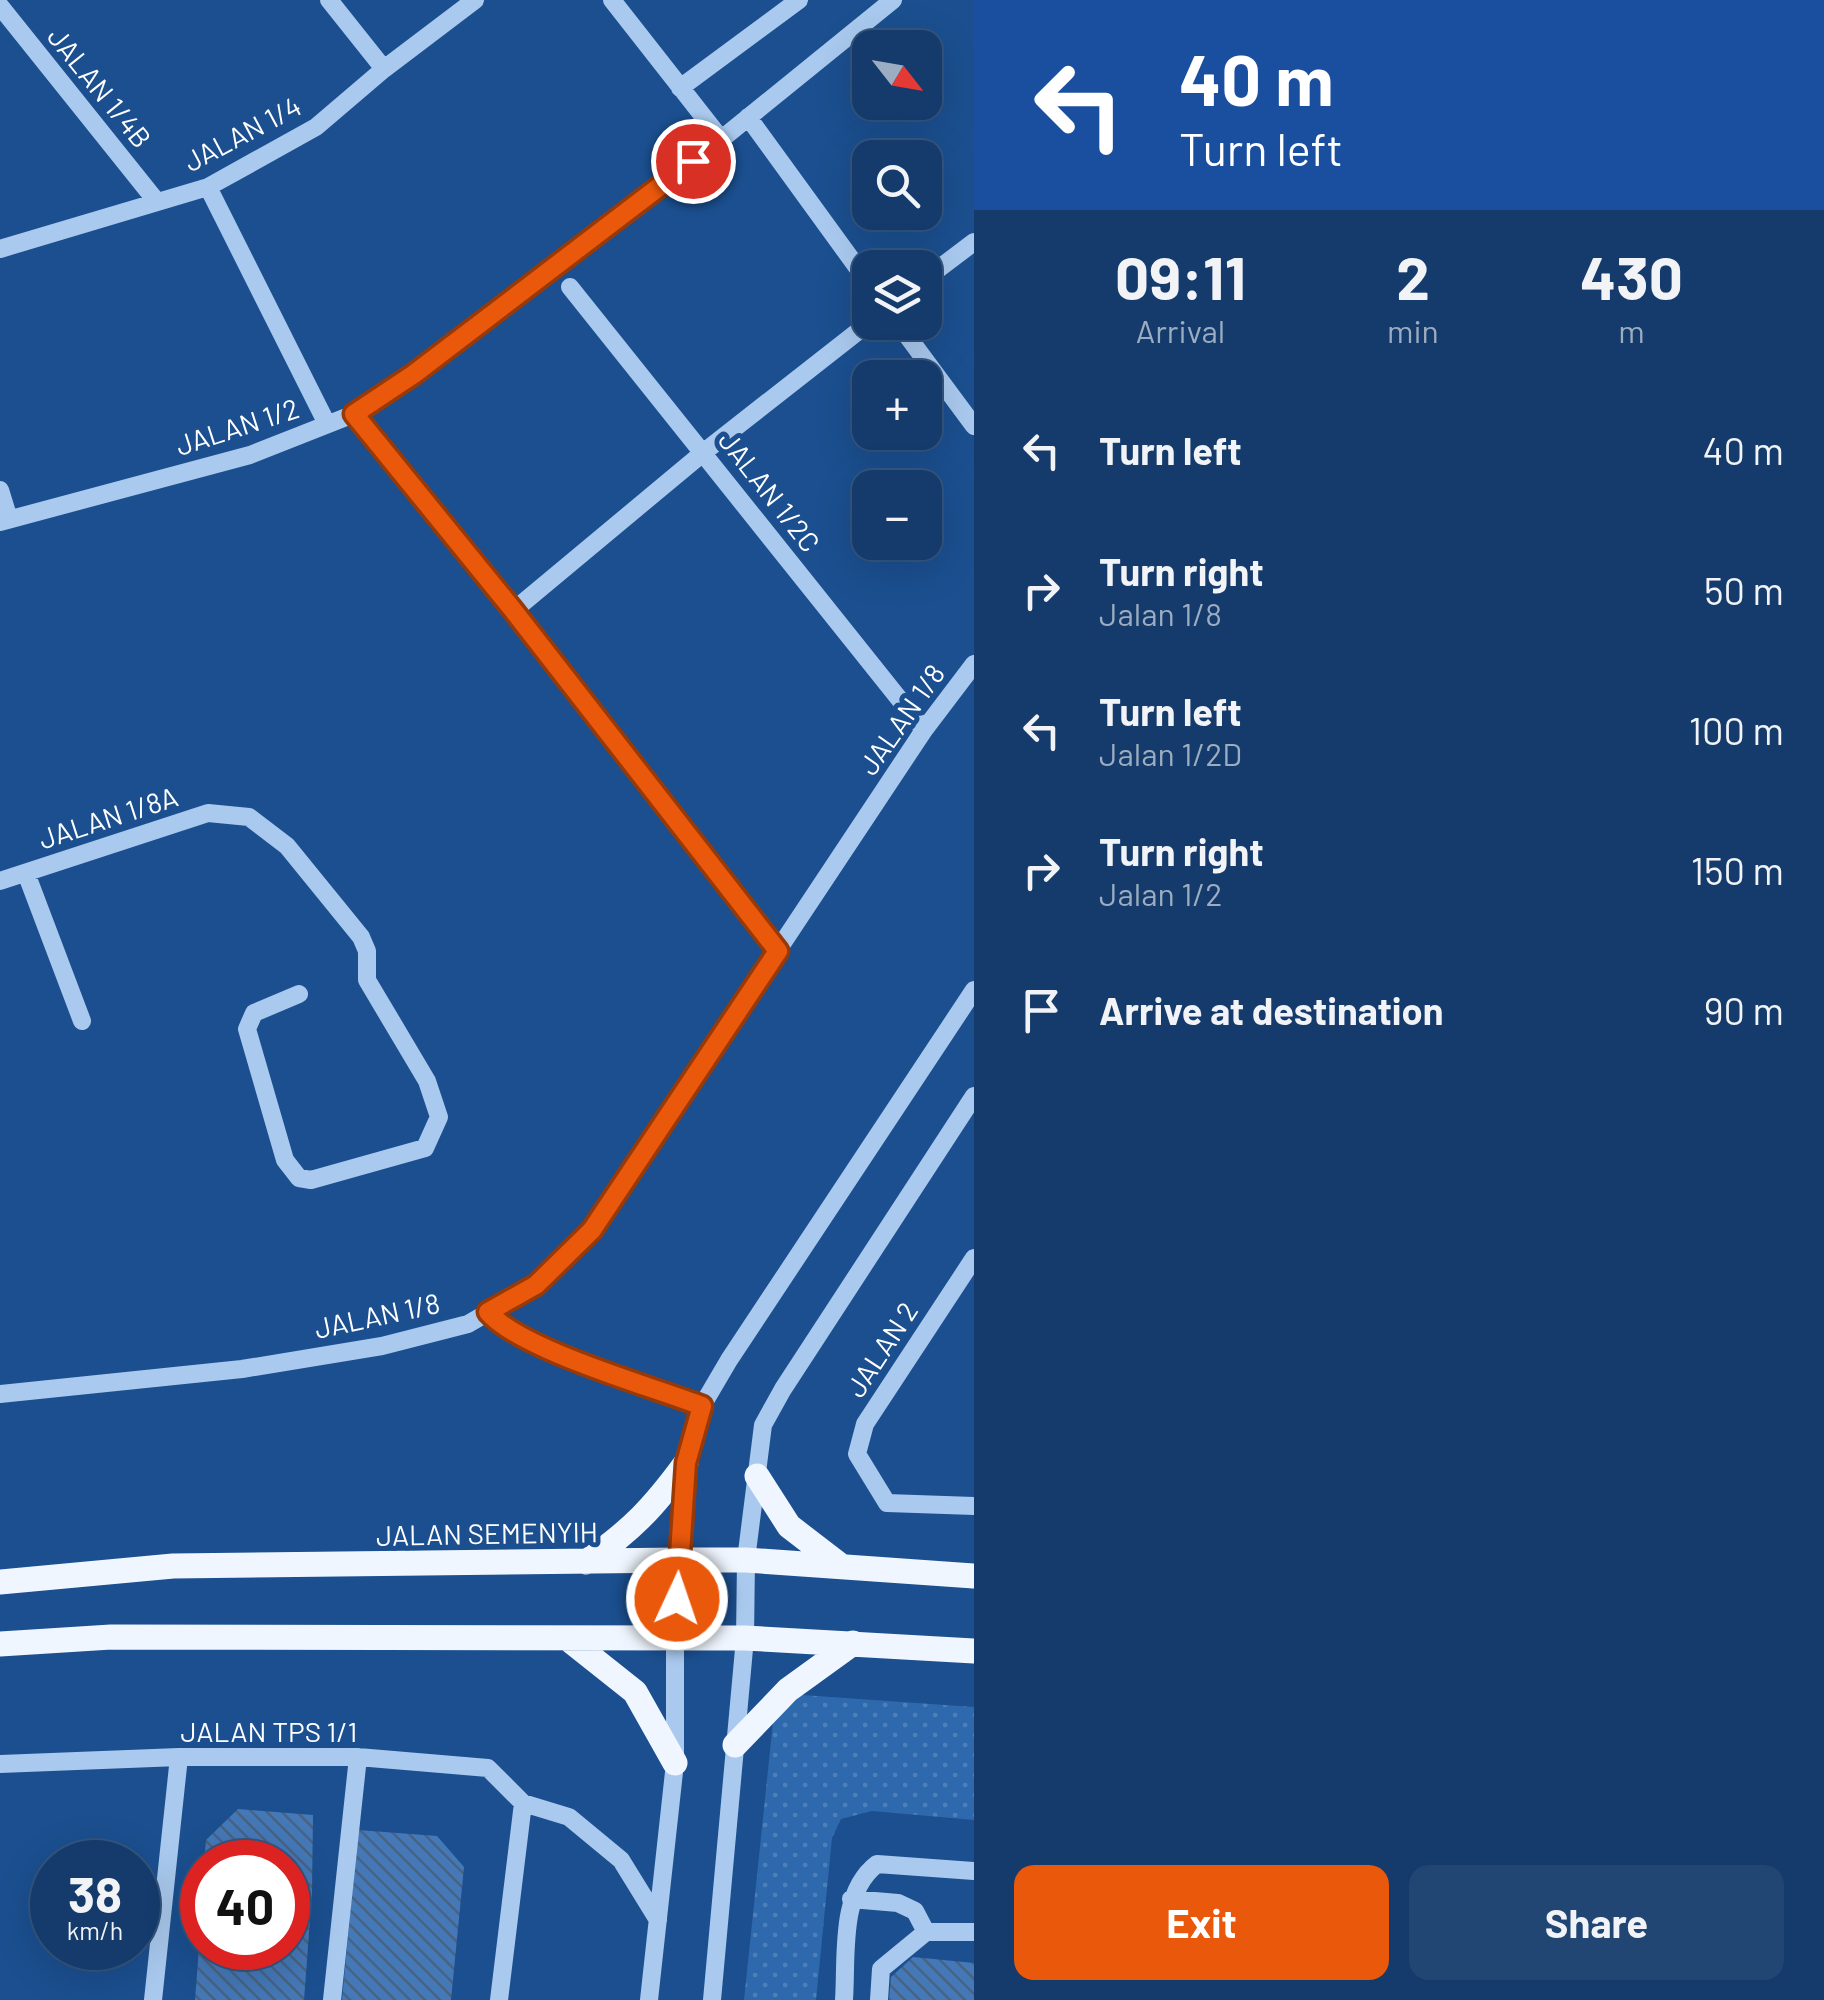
<!DOCTYPE html>
<html lang="en">
<head>
<meta charset="utf-8">
<style>
  body { margin:0; font-family:Barlow,sans-serif; background:#214673; color:#f1f3f6; height:100vh; display:flex; flex-direction:column; font-size:38px; white-space:nowrap }
  * { box-sizing:border-box; margin:0 }
  p { font-size:32px; color:#9dadc1 }
  .icon { flex:none; width:55px; height:55px; fill:none; stroke:currentColor; stroke-width:2; stroke-linecap:round; stroke-linejoin:round }
  .map { position:relative; flex:1; overflow:hidden }
  .details { display:flex; flex-direction:column; background:#143b6b; width:850px }
  .details>* { flex:none }
  .top-card { background:#1a4fa0; color:#fff; overflow:hidden }
  .needle { width:65px; rotate:121deg }
  .controls { position:absolute; left:852px; top:30px; display:grid; gap:20px }
  .controls a { display:grid; place-items:center; width:90px; height:90px; border-radius:20px; background:#143b6b; box-shadow:0 10px 40px #0002,0 0 0 2px #33557e; font-size:50px }
  .speed { position:absolute; left:30px; top:1840px; display:flex; gap:20px; font-size:50px; font-weight:700; text-align:center }
  .speed>* { display:grid; place-content:center; width:130px; height:130px; border-radius:50%; background:#143b6b; box-shadow:0 10px 40px #0002,0 0 0 2px #33557e; line-height:1 }
  .speed small { font-size:25px; font-weight:400 }
  .speed .limit { border:15px solid #d22; background:#fff; color:#111 }
  .pin { position:absolute; display:grid; place-items:center; width:85px; height:85px; color:#fff; margin:-42px; border:5px solid #fff; border-radius:50%; box-shadow:0 2px 10px #0007 }
  .me { position:absolute; width:110px; margin:-55px; rotate:3deg; stroke-linejoin:round; filter:drop-shadow(0 0 8px #0008) }
  .turn { display:flex; align-items:center; gap:35px; height:210px; padding:0 40px; font-size:45px }
  .turn .icon { width:130px; height:130px; stroke-width:2.5 }
  .turn b { display:block; font-size:70px; line-height:85px }
  .eta { display:flex; justify-content:space-evenly; align-items:center; height:170px; text-align:center }
  .eta b { font-size:60px; font-weight:700; line-height:70px }
  .button { display:flex; gap:20px; margin-top:auto; padding:20px 40px }
  .button a { flex:1; height:115px; border-radius:20px; background:#ea580c; color:#fff; font-size:40px; font-weight:700; line-height:115px; text-align:center }
  .button a+a { background:#214673; color:#f1f3f6 }
  ul { padding:0; list-style:none }
  li { display:flex; align-items:center; gap:30px; height:140px; padding:0 40px }
  li div { flex:1 }
  li b { display:block; font-size:38px }
  li em { font-style:normal }
  main { display:flex; flex:1; min-height:0 }
  .map>svg:first-child { display:block }
</style>
</head>
<body>
<main>
<div class="map">
<svg width="974" height="2000" viewBox="0 0 974 2000">
  <defs>
    <pattern id="grass-dots" width="8" height="8" patternUnits="userSpaceOnUse" patternTransform="scale(2.5)"><rect width="8" height="8" fill="#2e69ad"/><path d="M2 2h.1M6 6h.1" fill="none" stroke="#4d80b9" stroke-width="1.8" stroke-linecap="round"/></pattern>
    <pattern id="building-back-hatch" width="6" height="6" patternUnits="userSpaceOnUse" patternTransform="scale(2.5)"><rect width="6" height="6" fill="#4478b7"/><path d="M-1 5l2 2M0 0l6 6M5-1l2 2" fill="none" stroke="#486282"/></pattern>
  </defs>
  <rect width="100%" height="100%" fill="#1b4f8f"/>
  <path fill="url(#grass-dots)" d="M802 1695 974 1707V1820L872 1811 841 1819 832 1838 816 2000H744L773 1722Z"/>
  <path fill="url(#building-back-hatch)" d="M238 1809 313 1815 312 1893 304 2000H195L200 1934H202V1948H288V1862H204L206 1840Z
    M358 1830 437 1836 464 1867 451 2000H342Z
    M913 1957 974 1963V2000H889L891 1977Z"/>
  <g fill="none" stroke-linecap="round" stroke-linejoin="round">
    <path stroke="#a9c9ee" stroke-width="18" d="M329 0 384 69
      M612 0 721 139
      M0 6 157 202
      M680 88 799 0
      M748 117 870 285
      M208 187 327 424
      M0 249 208 187 316 127 384 69 475 0
      M925 279 974 242
      M570 287 924 730
      M897 322 974 426
      M354 414 513 611 778 951
      M0 490 9 519
      M0 522 250 455 354 414 414 375 639 206 893 0
      M513 611 704 452 870 322
      M26 873 82 1021
      M0 881 208 813 249 817 287 846 361 937 367 951V980L427 1081 439 1117 425 1148 311 1180 299 1178 285 1160 247 1029 254 1013 299 994
      M974 1258 865 1424 857 1454 887 1503 974 1506
      M488 1313C522 1350 650 1386 702 1406
      M0 1394 242 1369 382 1346 468 1324 535 1285 592 1230 924 730 974 664
      M0 1764 179 1757H358L488 1768 523 1803 569 1817 621 1860 658 1920
      M851 1899 898 1903 915 1911 926 1932 881 1969 879 2000
      M926 1932H974
      M153 2000 179 1757
      M332 2000 358 1757
      M499 2000 523 1803
      M649 2000 675 1763V1638L686 1463 702 1406 729 1360 974 990
      M712 2000 745 1638 746 1560 763 1425 783 1389 974 1096
      M844 2000C847 1956 839 1893 877 1864L974 1871"/>
    <path stroke="#f0f6ff" stroke-width="25" d="M757 1476 789 1526 841 1566
      M586 1562C632 1530 653 1508 686 1463
      M0 1582 173 1566 679 1560H746L974 1576
      M567 1638 635 1692 675 1763
      M0 1644 111 1637 745 1638 974 1651
      M735 1745 788 1690 853 1643"/>
  </g>
  <g fill="none" stroke-linecap="round" stroke-linejoin="round">
    <defs>
      <path id="route" d="M677 1599 686 1463 702 1406C650 1386 521 1350 488 1312L536 1285 592 1230 778 951 513 610 354 414 414 374 693 161"/>
    </defs>
    <use href="#route" stroke="#983908" stroke-width="25"/>
    <use href="#route" stroke="#ea580c" stroke-width="18"/>
  </g>
  <g text-anchor="middle" dominant-baseline="central" stroke-width="10" stroke-linejoin="round" paint-order="stroke">
    <g font-size="28" fill="#fff" stroke="#1b4f8f">
      <text transform="translate(100 87) rotate(51)">JALAN 1/4B</text>
      <text transform="translate(242 133) rotate(-28)">JALAN 1/4</text>
      <text transform="translate(237 426) rotate(-18)">JALAN 1/2</text>
      <text transform="translate(770 491) rotate(52)">JALAN 1/2C</text>
      <text transform="translate(901 719) rotate(-55)">JALAN 1/8</text>
      <text transform="translate(108 817) rotate(-18)">JALAN 1/8A</text>
      <text transform="translate(377 1315) rotate(-12)">JALAN 1/8</text>
      <text transform="translate(881 1349) rotate(-57)">JALAN 2</text>
      <text transform="translate(487 1533) rotate(-1)">JALAN SEMENYIH</text>
      <text x="269" y="1731">JALAN TPS 1/1</text>
    </g>
  </g>
</svg>
<div class="controls">
<a><svg class="needle" viewBox="-14 -14 28 28"><path d="M0-13l5 13h-10z" fill="#e53935"/><path d="M0 13l5-13h-10z" fill="#9dadc1"/></svg></a>
<a><svg class="icon" aria-label="search" viewBox="0 0 24 24"><circle cx="10" cy="10" r="6"/><path d="M15 15l6 6"/></svg></a>
<a><svg class="icon" aria-label="layers" viewBox="0 0 24 24"><path d="M12 4l9 5-9 5-9-5zM3 14l9 5 9-5"/></svg></a>
<a>+</a>
<a>−</a>
</div>
<div class="speed"><div>38<small>km/h</small></div><div class="limit">40</div></div>
<div class="pin" style="left:693px;top:161px;background:#d93025"><svg class="icon" aria-label="arrive" viewBox="0 0 24 24"><path d="M6 21V4h12l-3 4 3 4H6"/></svg></div>
<svg class="me" style="left:677px;top:1599px" viewBox="-20 -20 40 40"><circle r="17" fill="#ea580c" stroke="#fff" stroke-width="3"/><path d="M0-11L8 9 0 5-8 9z" fill="#fff"/></svg>
</div>
<section class="details">
<div class="top-card">
<div class="turn"><svg class="icon" aria-label="left" viewBox="0 0 24 24"><path d="M17 20v-9H6M10 6l-5 5 5 5"/></svg><div><b>40 m</b>Turn left</div></div>
</div>
<div class="eta">
<div><b>09:11</b><p>Arrival</p></div>
<div><b>2</b><p>min</p></div>
<div><b>430</b><p>m</p></div>
</div>
<ul>
<li><svg class="icon" aria-label="left" viewBox="0 0 24 24"><path d="M17 20v-9H6M10 6l-5 5 5 5"/></svg><div><b>Turn left</b></div><em>40 m</em></li>
<li><svg class="icon" aria-label="right" viewBox="0 0 24 24"><path d="M7 20v-9h11M14 6l5 5-5 5"/></svg><div><b>Turn right</b><p>Jalan 1/8</p></div><em>50 m</em></li>
<li><svg class="icon" aria-label="left" viewBox="0 0 24 24"><path d="M17 20v-9H6M10 6l-5 5 5 5"/></svg><div><b>Turn left</b><p>Jalan 1/2D</p></div><em>100 m</em></li>
<li><svg class="icon" aria-label="right" viewBox="0 0 24 24"><path d="M7 20v-9h11M14 6l5 5-5 5"/></svg><div><b>Turn right</b><p>Jalan 1/2</p></div><em>150 m</em></li>
<li><svg class="icon" aria-label="arrive" viewBox="0 0 24 24"><path d="M6 21V4h12l-3 4 3 4H6"/></svg><div><b>Arrive at destination</b></div><em>90 m</em></li>
</ul>
<div class="button"><a>Exit</a><a>Share</a></div>
</section>
</main>
</body>
</html>
